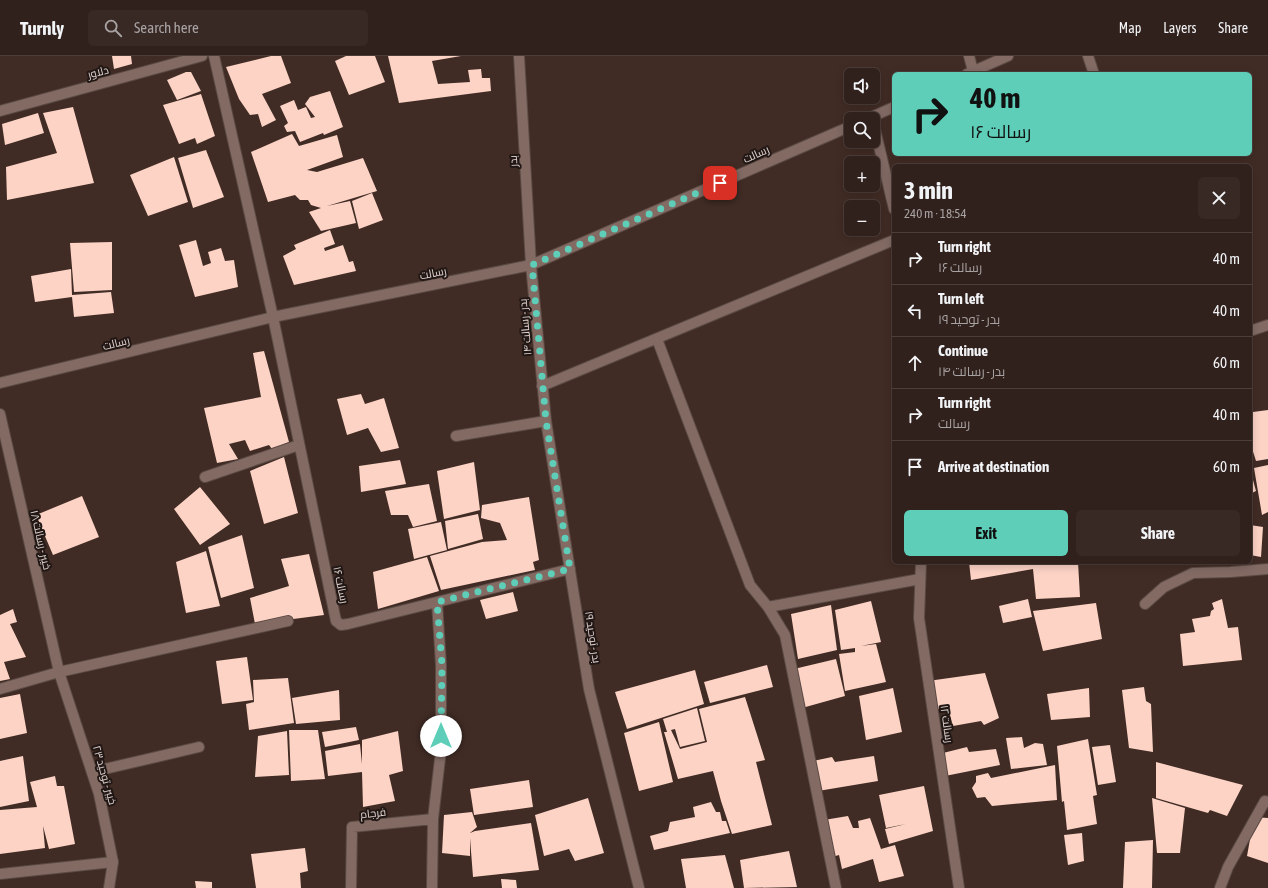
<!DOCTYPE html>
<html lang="en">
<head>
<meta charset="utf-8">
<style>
  body { margin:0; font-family:"Asap Condensed",Cairo,sans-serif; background:#392925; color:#f1f3f6; height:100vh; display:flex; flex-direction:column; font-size:15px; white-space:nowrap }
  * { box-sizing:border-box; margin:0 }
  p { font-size:13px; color:#a8a3a3 }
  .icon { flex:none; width:22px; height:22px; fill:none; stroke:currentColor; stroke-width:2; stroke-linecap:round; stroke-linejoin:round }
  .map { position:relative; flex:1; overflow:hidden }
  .details { position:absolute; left:892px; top:108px; width:360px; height:400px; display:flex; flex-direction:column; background:#31211c; border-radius:6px; box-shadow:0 2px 10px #0003,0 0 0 1px #4c3e3b }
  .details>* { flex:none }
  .top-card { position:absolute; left:892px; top:16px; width:360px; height:84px; border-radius:6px; box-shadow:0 2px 10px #0003,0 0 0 1px #4c3e3b; background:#5eceb8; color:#111; overflow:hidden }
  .buttons { position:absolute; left:844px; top:12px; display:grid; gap:8px }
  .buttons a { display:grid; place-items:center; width:36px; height:36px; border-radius:6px; background:#31211c; box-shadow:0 2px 10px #0003,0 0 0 1px #4c3e3b; font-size:20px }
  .pin { position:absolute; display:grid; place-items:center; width:34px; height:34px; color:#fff; margin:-17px; border-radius:8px; box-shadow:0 2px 6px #0006 }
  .me { position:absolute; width:44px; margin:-22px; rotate:0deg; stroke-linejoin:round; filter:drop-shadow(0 0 3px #0008) }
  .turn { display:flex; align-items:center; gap:14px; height:84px; padding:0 12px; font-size:18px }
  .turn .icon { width:52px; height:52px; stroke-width:2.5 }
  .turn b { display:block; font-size:28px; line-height:34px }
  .round { display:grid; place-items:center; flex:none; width:42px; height:42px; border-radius:6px; background:#392925 }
  .head { display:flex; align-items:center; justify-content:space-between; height:68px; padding:0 12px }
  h1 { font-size:24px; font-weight:700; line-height:30px }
  .action { display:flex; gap:8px; margin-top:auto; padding:8px 12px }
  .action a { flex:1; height:46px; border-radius:6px; background:#5eceb8; color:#111; font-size:16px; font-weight:700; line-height:46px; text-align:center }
  .action a+a { background:#392925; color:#f1f3f6 }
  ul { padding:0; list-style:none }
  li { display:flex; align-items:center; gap:12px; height:52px; padding:0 12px; border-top:1px solid #4c3e3b }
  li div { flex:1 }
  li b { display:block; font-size:15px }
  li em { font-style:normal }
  header { display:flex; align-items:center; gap:24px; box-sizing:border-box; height:56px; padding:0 20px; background:#31211c; border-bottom:1px solid #4c3e3b }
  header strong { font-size:19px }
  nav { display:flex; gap:22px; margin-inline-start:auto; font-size:14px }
  .search { width:280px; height:36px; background:#392925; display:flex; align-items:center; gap:10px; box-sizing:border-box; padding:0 14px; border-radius:6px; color:#a8a3a3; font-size:15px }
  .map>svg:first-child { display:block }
</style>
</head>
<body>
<header>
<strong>Turnly</strong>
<div class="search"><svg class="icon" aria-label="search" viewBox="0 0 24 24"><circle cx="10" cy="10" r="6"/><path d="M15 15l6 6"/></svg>Search here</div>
<nav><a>Map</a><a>Layers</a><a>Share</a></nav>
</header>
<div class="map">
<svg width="1268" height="832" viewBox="0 0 1268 832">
  <rect width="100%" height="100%" fill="#412c25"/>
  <path fill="#fcd3c5" d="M112 0H131L132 8 114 13Z
    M271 0H281L291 27 262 38 276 64 262 71 258 58 250 59 239 43 226 11Z
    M346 0H375L385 26 349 39 335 5Z
    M388 0H461L432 5 438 28 470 26 468 14 481 13 482 22H490L491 35 399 47Z
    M186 16H191L201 35 177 44 167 24Z
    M330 35 343 71 324 79 323 77 300 86 295 75 287 76 284 70 288 67 280 50 294 44 298 54 306 51 311 62 315 61 305 48 310 41Z
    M201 38 215 80 197 88 195 82 179 88 163 49Z
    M73 51 94 127 7 144 6 111 57 97 43 57Z
    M38 57 44 77 5 89 2 68Z
    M292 78 299 90 337 79 343 101 307 114 317 116 363 102 377 135 327 150 350 145 356 167 321 175 309 156 321 152 311 149 308 144H300L295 139 268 146 251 96Z
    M206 94 224 141 193 152 178 102Z
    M174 101 188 146 148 160 130 119Z
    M372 137 383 164 359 173 352 145Z
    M330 174 335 188 324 192 325 195 343 189 349 206 353 205 356 215 294 229 283 200 296 193 294 189Z
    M196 184 203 210 211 207 208 196 221 192 225 205 234 204 238 231 195 241 179 189Z
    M112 186V234L74 236 70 187Z
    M71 213 72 239 111 236 114 257 74 261 72 241 35 246 31 220Z
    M264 295 289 386 272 393 269 389 250 395 245 384 229 388 238 403 217 407 204 352 261 341 253 297Z
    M361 338 365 348 384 342 399 392 381 396 368 372 347 379 337 343Z
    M1250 347 1253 356 1268 354V403L1256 405 1250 386Z
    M284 401 298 457 264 468 250 415Z
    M400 404 406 428 361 436 359 410Z
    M474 406 480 454 444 463 437 415Z
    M1268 409V456L1262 459 1254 412Z
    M1250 413 1256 435 1250 438Z
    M429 428 437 465 413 471 408 459H391L385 435Z
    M200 431 230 468 200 489 174 453Z
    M82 440 99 481 53 499 36 459Z
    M529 441 539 504 533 506 535 514 441 534 430 500 482 486 507 484 500 467 481 462 482 449Z
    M478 458 483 483 448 493 445 465Z
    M441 466 447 494 414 503 408 473Z
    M1250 469 1263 471 1261 501 1250 499Z
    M242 479 254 532 221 542 208 491Z
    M206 495 220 550 186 557 176 506Z
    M309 498 324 559 255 568 250 542 289 530 281 503Z
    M427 501 439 535 378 553 373 516Z
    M969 506H1078L1080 541 1036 543 1033 513 971 524Z
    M513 536 518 555 486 563 480 544Z
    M1028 543 1032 561 1003 567 999 550Z
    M1222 543 1228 572 1238 571 1242 604 1183 610 1180 578 1195 576 1192 563 1210 560 1211 555 1214 553 1212 547Z
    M871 545 881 586 861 590 876 588 886 626 845 635 839 598 855 596V592L841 594 835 554Z
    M1096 547 1102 583 1043 595 1033 555Z
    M831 549 837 594 798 603 791 558Z
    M13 553 17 566 10 568 26 601 4 606 10 623 0 625V559Z
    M247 601 253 644 222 648 216 605Z
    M836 603 845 640 802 652 794 613Z
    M767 609 773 631 710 647 704 626Z
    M695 614 704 648 627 673 615 636Z
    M985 617 999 662 984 669 981 665 953 670 948 652 935 653 928 625Z
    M288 622 294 667 249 674 246 648 254 646 253 624Z
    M1144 631 1146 645 1151 648 1153 696 1129 692 1122 634Z
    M893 632 902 676 866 684 859 640Z
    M1089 632 1090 661 1051 664 1047 638Z
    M339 634 340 664 296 668 292 642Z
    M20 638 27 677 0 683V642Z
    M745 641 765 704 756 706 772 769 732 778 721 745 713 715 678 723 664 676H667L663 663 697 652 705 685 680 691 675 673 671 674 680 693 707 686 699 653Z
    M659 666 673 726 639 735 624 677Z
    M356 671 359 684 325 691 322 676Z
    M289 674H318L325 723 291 725Z
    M287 675 289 719 255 721 258 680Z
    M398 675 403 715 389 719 395 745 363 751 362 716 328 720 325 695 360 688 362 708V684Z
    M1022 681 1024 692 1035 687 1043 688 1047 709 1011 713 1006 682Z
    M1088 683 1097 739 1093 740 1097 768 1067 774 1064 745 1062 746 1057 690Z
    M1110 689 1116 726 1098 729 1092 691Z
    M967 691 969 696 996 693 1000 709 945 720 943 697Z
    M23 700 29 745 0 751V705Z
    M874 700 878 725 818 735 813 705 832 701 835 706Z
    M1156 706 1243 729 1227 760 1210 754 1208 757 1156 742Z
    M1055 709 1057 744 992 750 985 741 977 742 972 732 976 726V720L988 717 991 722Z
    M55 720 57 730H64L75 788 49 793 43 770 45 792 0 798V754L37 751 30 726Z
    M529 724 533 751 474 759 470 733Z
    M924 730 933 775 889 788 885 773 906 768 886 772 879 739Z
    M588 742 604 797 575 805 569 793 544 800 535 759Z
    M1152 742 1185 752 1180 797H1157Z
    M711 746 716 756H720L722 765H726L730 777 654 794 650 780 668 775 670 766 695 761 693 751Z
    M472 756 477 771 470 777 475 775 531 767 539 814 473 821 470 782V800L442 797 444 759Z
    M848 760 853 772H859L858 765 870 762 881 793 895 789 904 820 879 826 873 803 842 813 839 799 832 801 824 764Z
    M1254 761 1268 762V807L1247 800Z
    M1082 777 1084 805 1068 809 1064 779Z
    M1153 784 1152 832H1123L1125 786Z
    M305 792 308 815 300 817 301 832H256L251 798Z
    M789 795 797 831 744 832 740 804Z
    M725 799 734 832H686L681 803Z
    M501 823 516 824 517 832H502Z
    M195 825 212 826V832H196Z"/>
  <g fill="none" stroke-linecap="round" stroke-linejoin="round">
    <defs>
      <path id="street" d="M214 0 273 261 336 565 341 569 348 568 570 513
        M519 0 531 209 546 365 589 633 639 832
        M1088 0 1094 18
        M0 55 202 0
        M873 65 894 153
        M1250 275 1268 269
        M657 283 750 529 768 551 785 579 836 832
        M542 330 894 184
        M456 380 546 365
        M205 421 299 389
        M921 506 919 562 959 832
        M1145 548 1164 531 1193 517 1230 516 1268 513
        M768 551 920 523
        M0 633 59 616 288 565
        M92 716 199 691
        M0 818 113 806
        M351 832 352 771 433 763
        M432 832 433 763 441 694V609L437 546
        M1220 832 1228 811 1265 745 1268 746"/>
      <path id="secondary" d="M969 0 973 15
        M967 18 1008 0
        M867 63 894 51
        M0 327 273 261 531 209 851 70
        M0 358 59 616 99 738 113 806 109 832"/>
    </defs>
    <use href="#street" stroke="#5b4a44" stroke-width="12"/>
    <use href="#secondary" stroke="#5b4a44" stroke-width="12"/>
    <use href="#street" stroke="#836b64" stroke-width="10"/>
    <use href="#secondary" stroke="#836b64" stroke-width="10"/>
  </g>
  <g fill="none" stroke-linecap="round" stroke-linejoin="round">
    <path stroke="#5eceb8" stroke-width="7" stroke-dasharray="0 12.6" d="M441 680 442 609 437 546 570 513 546 365 532 209 720 127"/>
  </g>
  <g text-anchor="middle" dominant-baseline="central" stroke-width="4" stroke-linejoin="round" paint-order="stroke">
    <g font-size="11" fill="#e2d4d0" stroke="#211714">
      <text transform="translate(98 16) rotate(-15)">دلاور</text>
      <text transform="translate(756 98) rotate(-24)">رسالت</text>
      <text transform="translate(513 105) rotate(-93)">بدر</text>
      <text transform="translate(433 217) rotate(-11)">رسالت</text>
      <text transform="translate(525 271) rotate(-95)">بدر - رسالت ۱۴</text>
      <text transform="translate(116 287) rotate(-14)">رسالت</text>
      <text transform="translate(41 484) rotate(77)">خیبر - رسالت ۱۸</text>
      <text transform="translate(341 529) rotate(78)">رسالت ۱۶</text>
      <text transform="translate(593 581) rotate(81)">بدر - توحید ۱۹</text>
      <text transform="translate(947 668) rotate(82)">رسالت ۱۲</text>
      <text transform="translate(105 719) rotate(74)">خیبر - توحید ۲۳</text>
      <text transform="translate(373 757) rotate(-6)">فرجام</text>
    </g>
  </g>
</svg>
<div class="buttons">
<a><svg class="icon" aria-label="sound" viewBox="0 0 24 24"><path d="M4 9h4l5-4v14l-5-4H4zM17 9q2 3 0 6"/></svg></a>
<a><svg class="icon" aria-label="search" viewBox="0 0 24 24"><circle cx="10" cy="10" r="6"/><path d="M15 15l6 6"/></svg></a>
<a>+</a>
<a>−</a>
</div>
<div class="pin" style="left:720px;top:127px;background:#d93025"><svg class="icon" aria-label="arrive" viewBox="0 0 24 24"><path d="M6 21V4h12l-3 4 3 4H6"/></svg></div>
<svg class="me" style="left:441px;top:680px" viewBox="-20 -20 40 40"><circle r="19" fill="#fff"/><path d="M0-13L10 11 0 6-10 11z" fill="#5eceb8"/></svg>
<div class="top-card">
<div class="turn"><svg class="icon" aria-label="right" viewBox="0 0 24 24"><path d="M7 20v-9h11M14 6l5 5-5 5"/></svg><div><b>40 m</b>رسالت ۱۶</div></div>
</div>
<section class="details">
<div class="head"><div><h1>3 min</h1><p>240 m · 18:54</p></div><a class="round"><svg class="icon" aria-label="close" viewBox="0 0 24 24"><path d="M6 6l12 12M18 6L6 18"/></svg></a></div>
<ul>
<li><svg class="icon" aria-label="right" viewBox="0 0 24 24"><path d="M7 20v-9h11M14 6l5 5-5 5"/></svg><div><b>Turn right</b><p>رسالت ۱۶</p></div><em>40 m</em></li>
<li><svg class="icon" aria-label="left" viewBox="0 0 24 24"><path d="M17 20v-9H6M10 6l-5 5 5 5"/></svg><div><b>Turn left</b><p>بدر - توحید ۱۹</p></div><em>40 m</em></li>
<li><svg class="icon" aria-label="ahead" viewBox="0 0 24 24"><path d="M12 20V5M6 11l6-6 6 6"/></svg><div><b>Continue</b><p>بدر - رسالت ۱۴</p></div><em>60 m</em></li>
<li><svg class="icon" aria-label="right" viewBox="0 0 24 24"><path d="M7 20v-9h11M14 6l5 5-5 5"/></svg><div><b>Turn right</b><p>رسالت</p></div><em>40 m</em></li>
<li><svg class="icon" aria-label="arrive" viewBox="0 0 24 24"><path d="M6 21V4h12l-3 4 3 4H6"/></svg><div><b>Arrive at destination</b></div><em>60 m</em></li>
</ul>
<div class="action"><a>Exit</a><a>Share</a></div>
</section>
</div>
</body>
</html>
